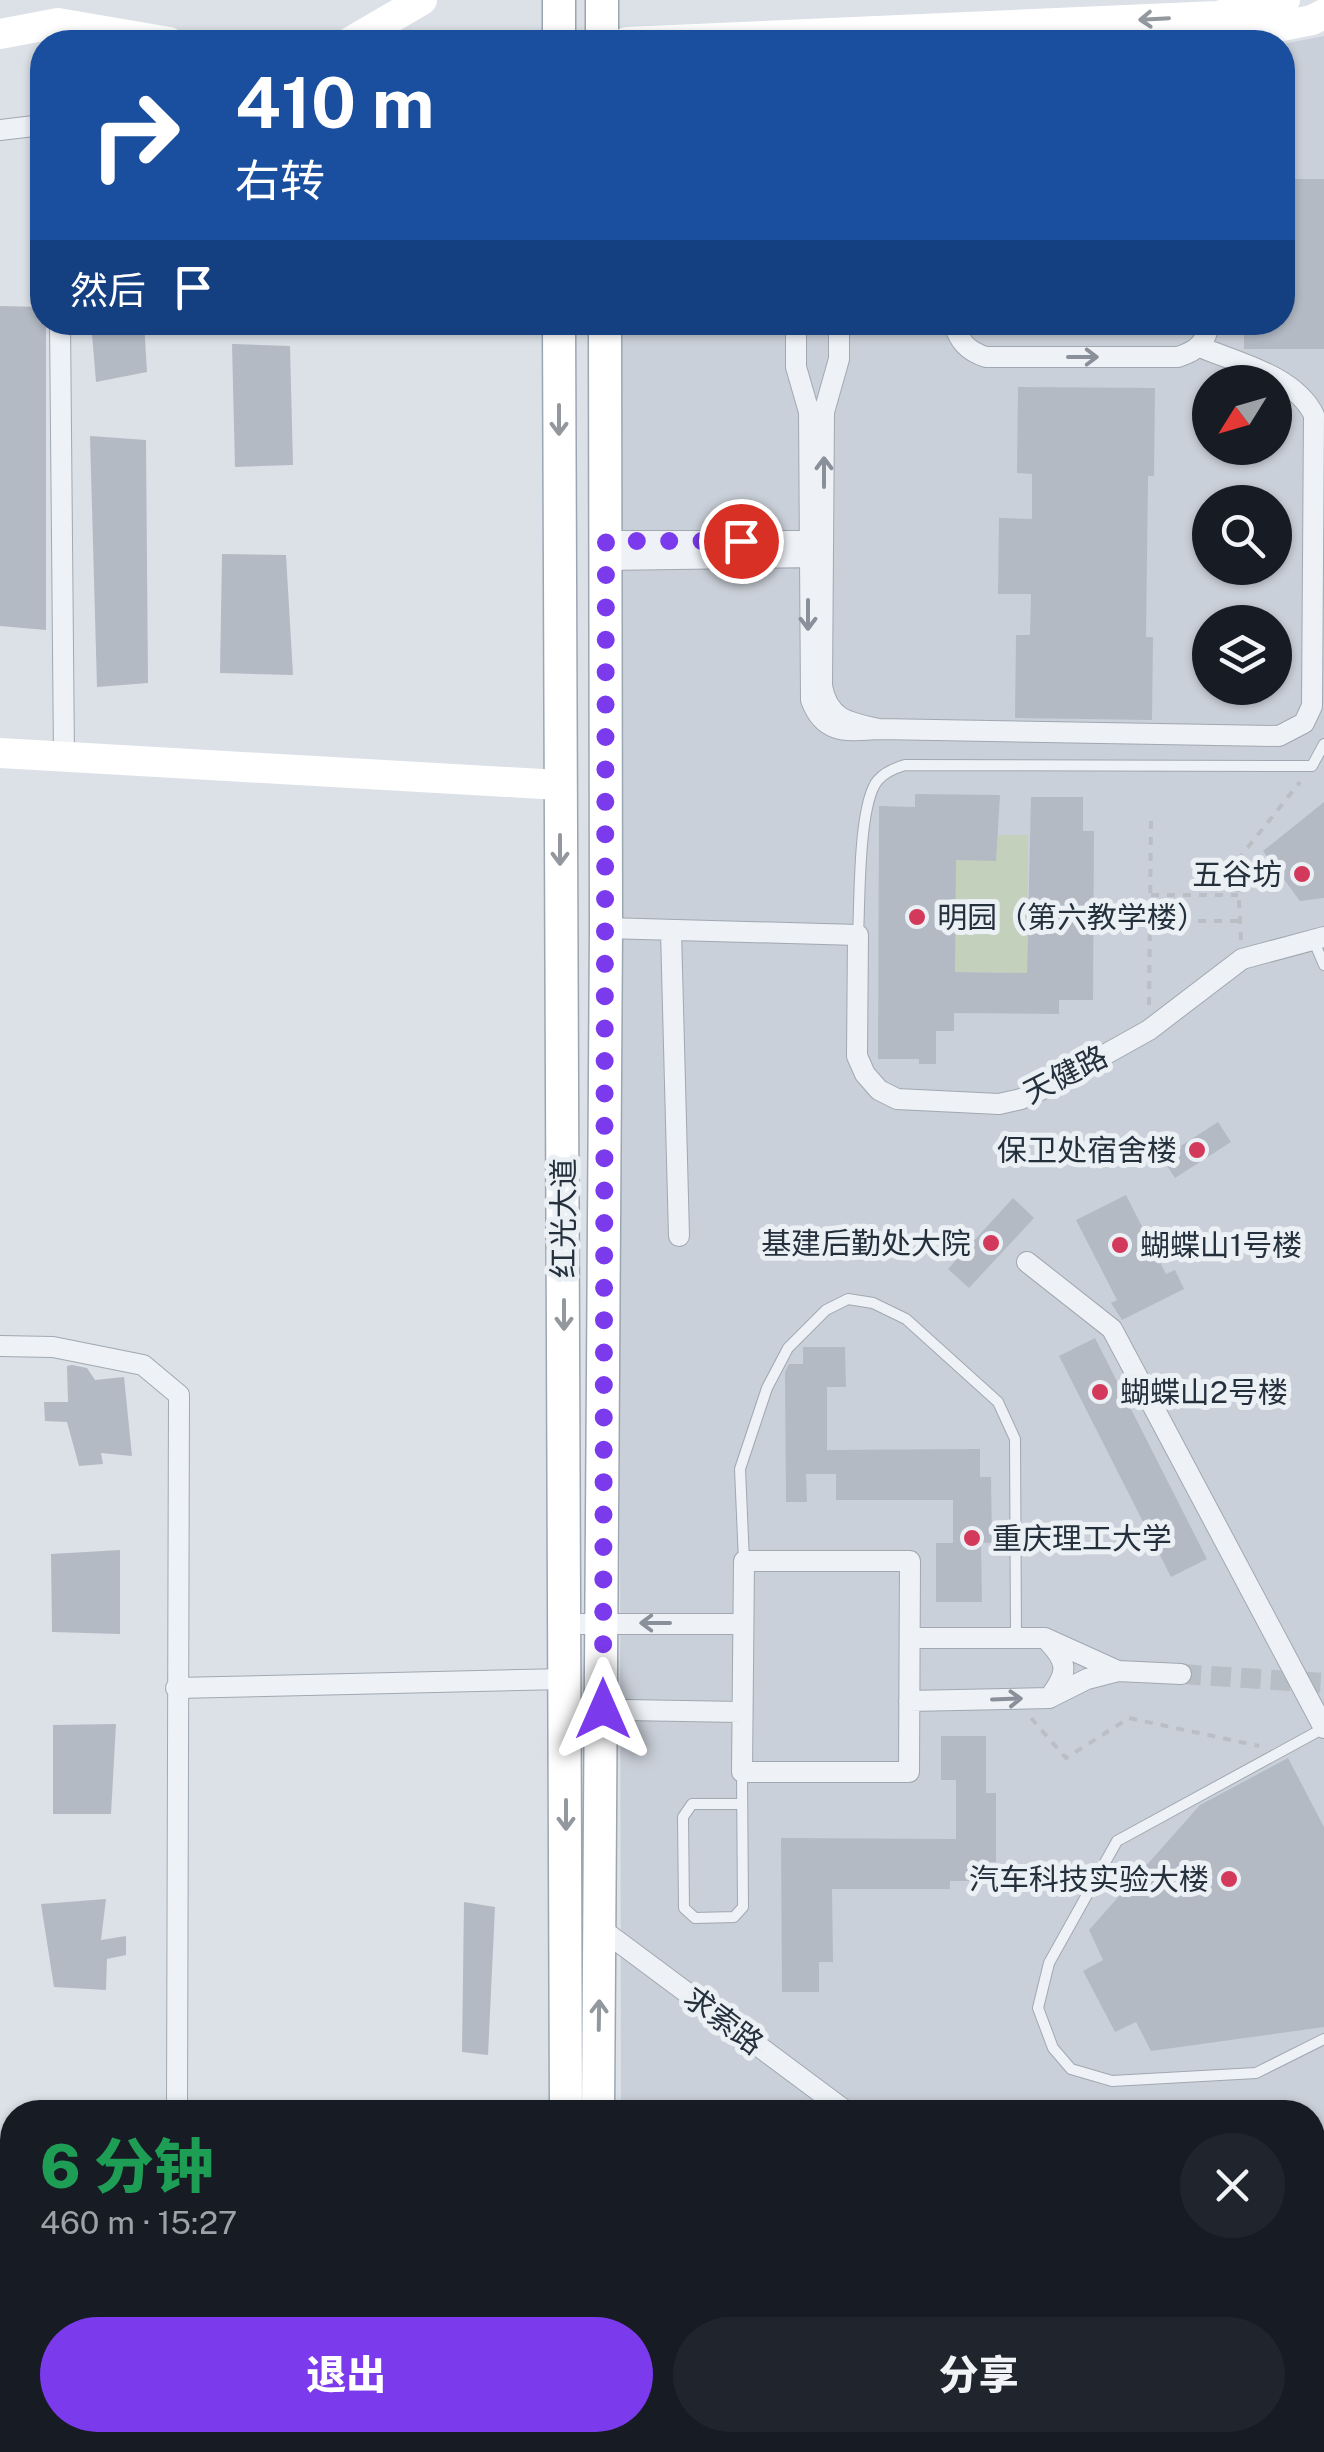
<!DOCTYPE html>
<html lang="zh">
<head>
<meta charset="utf-8">
<style>
  body { margin:0; font-family:"Public Sans","Noto Sans SC",sans-serif; background:#20242c; color:#f1f3f6; height:100vh; display:flex; flex-direction:column; font-size:38px; white-space:nowrap }
  * { box-sizing:border-box; margin:0 }
  p { font-size:32px; color:#9ea1a6 }
  .icon { flex:none; width:55px; height:55px; fill:none; stroke:currentColor; stroke-width:2; stroke-linecap:round; stroke-linejoin:round }
  .map { position:relative; flex:1; overflow:hidden }
  .panel { position:absolute; left:0px; top:2100px; width:1325px; height:352px; display:flex; flex-direction:column; background:#171b24; border-radius:40px 40px 0 0; box-shadow:0 2px 8px #0004 }
  .panel>* { flex:none }
  .top-card { position:absolute; left:30px; top:30px; width:1265px; height:305px; border-radius:40px; box-shadow:0 2px 8px #0004; background:#1a4fa0; color:#fff; overflow:hidden }
  .needle { width:65px; rotate:233deg }
  .tools { position:absolute; left:1192px; top:365px; display:grid; gap:20px }
  .tools a { display:grid; place-items:center; width:100px; height:100px; border-radius:50%; background:#171b24; box-shadow:0 2px 8px #0004; font-size:50px }
  .pin { position:absolute; display:grid; place-items:center; width:85px; height:85px; color:#fff; margin:-42px; border:5px solid #fff; border-radius:50%; box-shadow:0 2px 10px #0007 }
  .me { position:absolute; width:110px; margin:-55px; rotate:0deg; stroke-linejoin:round; filter:drop-shadow(0 0 8px #0008) }
  .turn { display:flex; align-items:center; gap:35px; height:210px; padding:0 40px; font-size:45px }
  .turn .icon { width:130px; height:130px; stroke-width:2.5 }
  .turn b { display:block; font-size:70px; line-height:85px }
  .then { display:flex; align-items:center; height:95px; padding:0 40px; background:#0003; gap:20px; font-size:38px }
  .round { display:grid; place-items:center; flex:none; width:105px; height:105px; border-radius:52px; background:#20242c }
  .headline { display:flex; align-items:center; justify-content:space-between; height:170px; padding:0 40px }
  h1 { font-size:60px; font-weight:800; line-height:75px; color:#1e9e55 }
  .action { display:flex; gap:20px; margin-top:auto; padding:20px 40px }
  .action a { flex:1; height:115px; border-radius:60px; background:#7c3aed; color:#fff; font-size:40px; font-weight:800; line-height:115px; text-align:center }
  .action a+a { background:#20242c; color:#f1f3f6 }
  .map>svg:first-child { display:block }
</style>
</head>
<body>
<div class="map">
<svg width="1324" height="2452" viewBox="0 0 1324 2452">
  <rect width="100%" height="100%" fill="#dce1e7"/>
  <path fill="#cad0d9" fill-rule="evenodd" d="M1324 36V2232L1313 2231 1312 2112H621L619 964 620 323 1282 322 1283 44ZM1210 382H1275V448H1210ZM1210 502H1275V568H1210ZM1210 622H1275V688H1210Z"/>
  <path fill="#c3d1bc" d="M996 835H1028L1027 973 955 972 956 836 995 861Z"/>
  <path fill="#b3bac4" d="M1282 179H1324V349H1244V322H1282Z
    M0 306 42 307V322H46V630L0 626Z
    M91 322H144L147 372 96 382Z
    M232 344 290 346 293 465 235 467Z
    M1018 387 1155 388 1154 476H1148L1146 637H1153L1152 720 1015 718 1016 635H1030L1031 594H998L999 518 1032 519V474L1017 473Z
    M90 436 146 440 148 683 97 687Z
    M222 554 286 555 293 675 220 673Z
    M915 794 1000 795 996 861 956 860 955 972 1027 973 1031 797H1083V831H1094L1093 1000H1059V1014L954 1013V1031H936V1064H919V1059H878L879 806 915 807Z
    M1324 802V898L1300 901 1263 851Z
    M1218 1122 1231 1142 1175 1178 1162 1158Z
    M1126 1195 1166 1274 1175 1270 1184 1289 1122 1320 1111 1303 1117 1300 1076 1220Z
    M1013 1198 1034 1218 969 1288 948 1269Z
    M1095 1338 1207 1559 1171 1577 1059 1356Z
    M803 1347H845L846 1387H827V1450L980 1449V1477H991L992 1543H981L982 1602H936V1543H953V1500H836V1474H806L807 1502H786L785 1372 789 1364H803Z
    M72 1365 87 1368 95 1380 124 1377 132 1456 101 1453 103 1464 79 1466 67 1422 45 1421 44 1402H68L67 1366Z
    M120 1550V1634L52 1632 51 1554Z
    M116 1724 111 1814H53V1725Z
    M941 1736H986V1793H996V1862H986V1881H950V1889H832L833 1962H819V1992H782L781 1838 956 1839V1780H941Z
    M1288 1758 1324 1827V2027L1151 2051 1136 2022 1115 2032 1083 1971 1103 1960 1089 1930 1200 1805Z
    M106 1899 101 1940 126 1936V1955L107 1959 106 1990 54 1987 41 1904Z
    M464 1902 495 1907 488 2055 462 2052Z"/>
  <g fill="none" stroke-linecap="round" stroke-linejoin="round">
    <path stroke="#b7bec5" stroke-width="20" stroke-dasharray="20 10" stroke-linecap="butt" d="M1181 1674 1324 1683"/>
    <defs>
      <path id="lane" d="M858 935C860 902 858 803 878 780 885 772 895 768 905 765L1312 766 1324 744
        M1313 939 1324 965
        M744 1561 740 1469 767 1388 788 1348 826 1310 848 1299 873 1303 906 1319 998 1402 1015 1439 1016 1638
        M1324 1728 1117 1841 1049 1963 1038 2008 1053 2048 1071 2069 1112 2081 1256 2073 1324 2039
        M742 1772 743 1907 734 1917 695 1918 684 1908 683 1817 692 1804H742"/>
      <path id="street" d="M0 130 42 125
        M60 322 64 757
        M796 322V367L809 412 811 700C824 735 847 731 879 729 850 723 828 720 822 686L824 412 839 359V322
        M953 322C959 341 967 351 986 357H1178C1197 351 1207 342 1209 322
        M606 541H819
        M605 560 818 557
        M879 729 1279 736 1304 723 1312 706 1314 415C1294 375 1238 363 1200 347
        M606 928 858 935 857 1056 865 1074 879 1090 897 1099 999 1104 1021 1099 1047 1087 1149 1030 1242 959 1324 937
        M671 931 679 1236
        M1027 1262 1112 1329 1324 1728
        M0 1346 53 1347 143 1365 179 1395 177 2112
        M744 1561H910L909 1772H742Z
        M566 1624H743
        M1047 1640C1069 1663 1068 1673 1049 1698
        M1118 1671 1181 1674
        M176 1688 565 1679
        M909 1701 1049 1698 1087 1679 1118 1671 1045 1638H910
        M566 1709 742 1712
        M600 1928 847 2112
        M1312 2151H1324"/>
      <path id="primary" d="M602 0V42
        M559 42V0
        M559 322 566 2112
        M598 2112 606 928 605 322
        M570 2440 571 2452
        M599 2440 600 2452"/>
    </defs>
    <use href="#lane" stroke="#a1a8b1" stroke-width="12"/>
    <use href="#street" stroke="#a1a8b1" stroke-width="22"/>
    <use href="#primary" stroke="#9ba6b3" stroke-width="35"/>
    <path stroke="#babfc5" stroke-width="4" stroke-dasharray="8 8" stroke-linecap="butt" d="M1151 895H1238
      M1150 921H1240
      M1241 940 1237 861 1300 782
      M1149 1005 1151 821
      M1031 1718 1066 1758 1129 1718 1259 1746"/>
    <use href="#lane" stroke="#eef1f5" stroke-width="10"/>
    <use href="#street" stroke="#eef1f5" stroke-width="20"/>
    <path stroke="#fff" stroke-width="30" d="M0 34 58 23 169 42
      M350 42 422 0
      M627 42 1217 16 1285 0
      M1203 42 1312 20 1324 14
      M0 753 559 785
      M0 2225 12 2223
      M1312 2261 1324 2262
      M524 2440 525 2452"/>
    <use href="#primary" stroke="#fff" stroke-width="32"/>
  </g>
  <defs><path id="oneway-shaft" d="M-6 0H5M1.5-3L5.5 0L1.5 3" fill="none" stroke-width="1.6" stroke-linecap="round" stroke-linejoin="round" transform="scale(2.5)"/></defs>
  <g stroke="#92989e">
    <use href="#oneway-shaft" transform="translate(1154 19) rotate(177)"/>
    <use href="#oneway-shaft" transform="translate(559 420) rotate(90)"/>
    <use href="#oneway-shaft" transform="translate(560 850) rotate(90)"/>
    <use href="#oneway-shaft" transform="translate(564 1315) rotate(90)"/>
    <use href="#oneway-shaft" transform="translate(566 1815) rotate(90)"/>
    <use href="#oneway-shaft" transform="translate(599 2015) rotate(-89)"/>
  </g>
  <g stroke="#8a9099">
    <use href="#oneway-shaft" transform="translate(1083 357)"/>
    <use href="#oneway-shaft" transform="translate(824 472) rotate(-90)"/>
    <use href="#oneway-shaft" transform="translate(808 615) rotate(90)"/>
    <use href="#oneway-shaft" transform="translate(655 1623) rotate(-180)"/>
    <use href="#oneway-shaft" transform="translate(1007 1699) rotate(-2)"/>
  </g>
  <g fill="none" stroke-linecap="round" stroke-linejoin="round">
    <path stroke="#7c3aed" stroke-width="18" stroke-dasharray="0 32.4" d="M603 1709 606 541H741"/>
  </g>
  <g fill="#d3395b" stroke="#ebf0f5" stroke-width="4">
    <circle cx="1302" cy="874" r="10"/>
    <circle cx="917" cy="917" r="10"/>
    <circle cx="1197" cy="1150" r="10"/>
    <circle cx="991" cy="1243" r="10"/>
    <circle cx="1120" cy="1245" r="10"/>
    <circle cx="1100" cy="1392" r="10"/>
    <circle cx="972" cy="1538" r="10"/>
    <circle cx="1229" cy="1879" r="10"/>
  </g>
  <g text-anchor="middle" dominant-baseline="central" stroke-width="10" stroke-linejoin="round" paint-order="stroke">
    <g font-size="30" fill="#25303d" stroke="#ebf0f5" text-anchor="end">
      <text x="1282" y="874">五谷坊</text>
      <text x="937" y="917" text-anchor="start">明园（第六教学楼）</text>
      <text x="1177" y="1150">保卫处宿舍楼</text>
      <text x="971" y="1243">基建后勤处大院</text>
      <text x="1140" y="1245" text-anchor="start">蝴蝶山1号楼</text>
      <text x="1120" y="1392" text-anchor="start">蝴蝶山2号楼</text>
      <text x="992" y="1538" text-anchor="start">重庆理工大学</text>
      <text x="1209" y="1879">汽车科技实验大楼</text>
    </g>
    <g font-size="30" fill="#25303d" stroke="#ebf0f5">
      <text transform="translate(1065 1074) rotate(-27)">天健路</text>
      <text transform="translate(563 1218) rotate(-90)">红光大道</text>
      <text transform="translate(724 2020) rotate(37)">求索路</text>
    </g>
  </g>
</svg>
<div class="tools">
<a><svg class="needle" viewBox="-14 -14 28 28"><path d="M0-13l5 13h-10z" fill="#e53935"/><path d="M0 13l5-13h-10z" fill="#9ea1a6"/></svg></a>
<a><svg class="icon" aria-label="search" viewBox="0 0 24 24"><circle cx="10" cy="10" r="6"/><path d="M15 15l6 6"/></svg></a>
<a><svg class="icon" aria-label="layers" viewBox="0 0 24 24"><path d="M12 4l9 5-9 5-9-5zM3 14l9 5 9-5"/></svg></a>
</div>
<div class="pin" style="left:741px;top:541px;background:#d93025"><svg class="icon" aria-label="arrive" viewBox="0 0 24 24"><path d="M6 21V4h12l-3 4 3 4H6"/></svg></div>
<svg class="me" style="left:603px;top:1709px" viewBox="-20 -20 40 40"><path d="M0-17L14 15 0 8-14 15z" fill="#7c3aed" stroke="#fff" stroke-width="4"/></svg>
<div class="top-card">
<div class="turn"><svg class="icon" aria-label="right" viewBox="0 0 24 24"><path d="M7 20v-9h11M14 6l5 5-5 5"/></svg><div><b>410 m</b>右转</div></div>
<div class="then">然后<svg class="icon" aria-label="arrive" viewBox="0 0 24 24"><path d="M6 21V4h12l-3 4 3 4H6"/></svg></div>
</div>
<section class="panel">
<div class="headline"><div><h1>6 分钟</h1><p>460 m · 15:27</p></div><a class="round"><svg class="icon" aria-label="close" viewBox="0 0 24 24"><path d="M6 6l12 12M18 6L6 18"/></svg></a></div>
<div class="action"><a>退出</a><a>分享</a></div>
</section>
</div>
</body>
</html>
